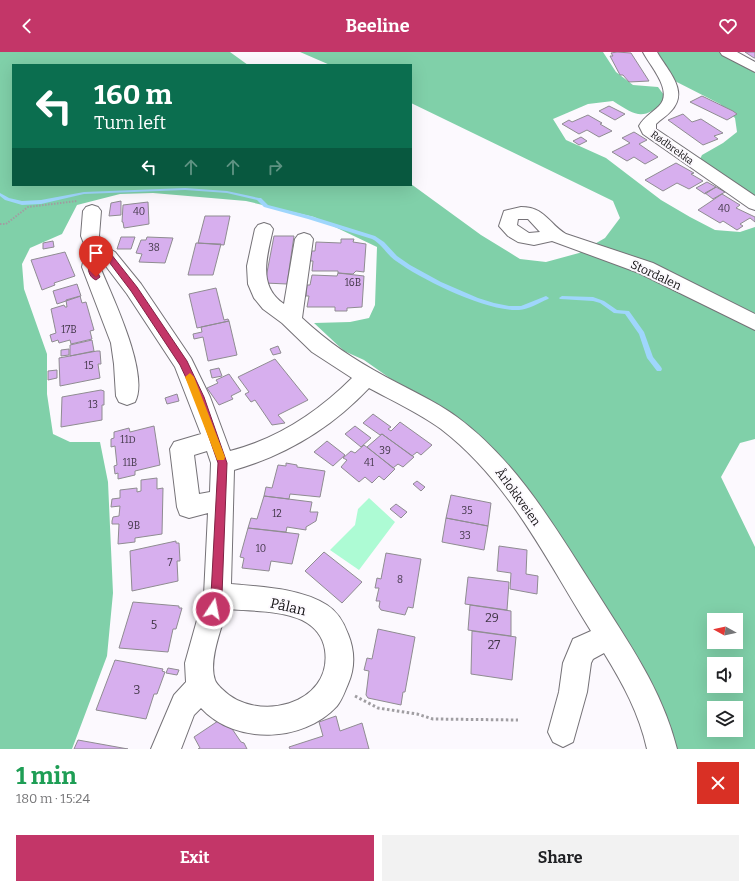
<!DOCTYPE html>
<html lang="en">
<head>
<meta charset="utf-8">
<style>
  body { margin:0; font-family:Bitter,serif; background:#f2f2f2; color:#202124; height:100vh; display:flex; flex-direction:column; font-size:15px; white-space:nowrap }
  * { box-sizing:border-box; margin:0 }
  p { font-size:13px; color:#757577 }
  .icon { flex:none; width:22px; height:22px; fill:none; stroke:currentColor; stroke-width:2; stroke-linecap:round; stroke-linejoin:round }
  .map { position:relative; height:697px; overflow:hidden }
  .drawer { display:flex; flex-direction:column; background:#fff; flex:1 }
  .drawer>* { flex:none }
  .hud { position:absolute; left:12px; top:12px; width:400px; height:122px; border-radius:0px; box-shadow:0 4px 16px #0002; background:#0b6e4f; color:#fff; overflow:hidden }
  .needle { width:26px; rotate:278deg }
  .buttons { position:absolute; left:707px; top:561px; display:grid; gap:8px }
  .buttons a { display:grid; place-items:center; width:36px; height:36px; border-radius:0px; background:#fff; box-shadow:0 4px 16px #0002; font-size:20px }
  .pin { position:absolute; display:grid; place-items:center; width:34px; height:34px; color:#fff; margin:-41px -17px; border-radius:50% 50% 50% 0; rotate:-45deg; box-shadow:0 0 4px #0007 }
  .pin .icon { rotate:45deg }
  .me { position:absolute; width:44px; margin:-22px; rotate:11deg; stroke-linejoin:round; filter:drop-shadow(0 0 3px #0008) }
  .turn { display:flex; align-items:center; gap:14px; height:84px; padding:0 16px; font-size:18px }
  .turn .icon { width:52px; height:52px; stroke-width:2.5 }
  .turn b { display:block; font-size:28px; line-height:34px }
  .lanes { display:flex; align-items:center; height:38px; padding:0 16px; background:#0003; justify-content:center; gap:20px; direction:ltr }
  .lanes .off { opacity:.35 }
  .round { display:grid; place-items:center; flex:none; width:42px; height:42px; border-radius:0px; background:#f2f2f2 }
  .head { display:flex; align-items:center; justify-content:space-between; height:68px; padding:0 16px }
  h1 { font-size:24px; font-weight:700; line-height:30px; color:#1e9e55 }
  .button { display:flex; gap:8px; margin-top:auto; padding:8px 16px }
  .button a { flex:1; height:46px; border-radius:0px; background:#c33668; color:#fff; font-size:16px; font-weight:700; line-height:46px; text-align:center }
  .button a+a { background:#f2f2f2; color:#202124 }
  header { display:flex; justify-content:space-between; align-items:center; height:52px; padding:0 16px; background:#c33668; color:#fff; font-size:18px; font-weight:700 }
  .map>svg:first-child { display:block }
</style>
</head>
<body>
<header><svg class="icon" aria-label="back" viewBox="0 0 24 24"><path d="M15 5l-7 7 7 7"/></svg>Beeline<svg class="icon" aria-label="heart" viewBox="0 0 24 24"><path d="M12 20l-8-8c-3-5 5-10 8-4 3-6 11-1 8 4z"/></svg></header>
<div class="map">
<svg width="755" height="697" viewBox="0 0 755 697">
  <rect width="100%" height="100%" fill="#fcf9fe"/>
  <path fill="#adfbd4" d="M369 446 395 470 359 518 330 498 355 473 358 457Z"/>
  <path fill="#80d0a9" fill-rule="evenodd" d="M0 0H230L248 13H13V133H411V132L481 183 520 207 546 210 579 201 605 186 620 166 613 149 411 51V13H330L300 0H603L616 20 633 33 658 35 667 47C643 69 638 65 613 49L588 52 553 67 566 88 606 106 661 148 690 165 715 178 740 180 755 175V387L740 391 721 425 755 495V697H674L669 672 653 633 620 578 514 420 472 379 430 348 391 327 364 308 344 299 314 271 350 270 369 266 375 253 377 195 314 165 246 149 153 141 120 142 77 153 62 182 30 196 22 212 24 237 47 302V342L53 382 70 390H100L108 430 113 541 107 604 72 697H0ZM714 568H736V590H714ZM714 612H736V634H714ZM714 656H736V678H714Z
    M650 0H723L755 21V155L698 111 702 103 723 91 737 80 735 66 720 52 665 24Z"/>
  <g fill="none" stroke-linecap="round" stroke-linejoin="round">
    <path fill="#9fd6fc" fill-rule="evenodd" d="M185 136 227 139 259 146H261L268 153 311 164 375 184 384 190 397 204 410 213 441 230 478 246 494 251 509 254H521L546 244 549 246 548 247C539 251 529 257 519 258 488 260 422 228 396 209 387 203 382 192 372 187L308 167 264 155 257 148 227 141 185 138 84 142 41 152 22 153 5 148 0 144V141L9 146 22 149 41 148 84 140Z
      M562 244 593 245 604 249 617 258 629 259 644 280 653 305 661 315 662 317 661 319H657L647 306 639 282 625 262 614 261 600 251 593 249 560 247 559 246Z"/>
  </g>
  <path fill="#d7afee" stroke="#8f8c91" d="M617 0 631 1 649 29 629 30 623 23H620L610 4H613L611 1Z
    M745 0H755V6H754Z
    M702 44 733 59 737 62 727 68 690 50Z
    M609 54 625 62 615 68 599 59Z
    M683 62 692 70 701 67 723 81 714 84 718 87 703 93 668 68Z
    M588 63 602 71 600 72 612 79 599 85 587 78 579 82 562 72 569 68 572 70Z
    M634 80 647 88 639 92 658 105 645 112 634 105 627 109 612 100 630 91 622 86Z
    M581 85 587 89 579 93 573 89Z
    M676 111 694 121 691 122 703 129 689 137 677 131 663 139 645 128Z
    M707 130 716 135 705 142 696 136Z
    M716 135 725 140 713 147 705 141Z
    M722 142 740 153 736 156 755 165V170L750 166 740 172 743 174 737 178 723 169 720 171 698 158Z
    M121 149V163L109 164 111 151Z
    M148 150 149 172 124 176 123 170H122L123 153Z
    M205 164H230L224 193 198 191Z
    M274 184H294L287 232 265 231Z
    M121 185H135L131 197H117Z
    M147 185 173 186 165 211 139 210 142 202 136 201 141 188H146Z
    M341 187H354L353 190 366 192 364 220 356 219 353 222 338 221V219H312L313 209H310L311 199H315L316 190 341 191Z
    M53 189 54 195 43 197V191Z
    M196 191 221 192 213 223H188Z
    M65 200 75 224 54 231 55 233 42 238 31 208Z
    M338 221 364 224 362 255 347 256V259H335V255H307L309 244H306L307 233H310L312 223 337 224Z
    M77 232 81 244 57 252 53 239Z
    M216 236 224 268 228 267 229 269 197 276 189 242Z
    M80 244 82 251 86 250 94 278 90 279 92 287 71 292 70 288 59 291 58 288 52 290 50 283 56 281 51 257 64 253 65 255H67L66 248Z
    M229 269 237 303 208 309 203 285 194 287 193 282 202 280 201 275Z
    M92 288 94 299 70 304V293Z
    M278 294 281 301 273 303 270 297Z
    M69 297V303L61 304V298Z
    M97 299H100L101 312H98L100 326 60 334 59 306Z
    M275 307 308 348 278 363 285 371 272 373 255 348 251 350 245 342 249 340 238 325Z
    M219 316 222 324 212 326 210 318Z
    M57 318V326L48 328V319Z
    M229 322 241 339 231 344 233 347 219 353 207 336 218 331 216 328Z
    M101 338 104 339V353H102V368L61 375 62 345Z
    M177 342 179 349 167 352 165 346Z
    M373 362 391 375 388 377 391 379 400 370 432 393 421 403 417 400 412 404 382 382 380 383 363 371Z
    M154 374 160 413 135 419V423L118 427V421L115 422 114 414 117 413 115 394 111 395V387L114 386V380L129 376 130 380Z
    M355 374 371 386 361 395 345 382Z
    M382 382 414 405 403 415 398 412 393 416 367 395Z
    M327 389 345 403 333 414 314 400Z
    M364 393 395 417 384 428 379 424 372 431 365 425 359 430 341 415 347 408 343 406 351 399 355 401Z
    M286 411 297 413V415L325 419 320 445 290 442 289 447 264 444 266 435 272 436 278 413 286 414Z
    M157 426V437L163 436 162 482 135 486V490L118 492 119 472H112V469L113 465 119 464 120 454 111 455 112 447 120 446V438L137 436V440L141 439V428Z
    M417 429 425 435 421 439 413 432Z
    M451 443 491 451 488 474 446 466Z
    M264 444 312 450 310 460H318L316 469 306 475V478L287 475 286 480 248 476 251 466 257 467Z
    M396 452 407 460 401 466 390 457Z
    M446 466 488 474 484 498 442 490Z
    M248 476 299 482 292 512 271 509 269 519 242 516 244 506 240 505Z
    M176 489V491H179L180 509H177L178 529 132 539 130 499Z
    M499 494 527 498 526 522 538 524 537 542 510 537 511 521 497 519Z
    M324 500 362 530 342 551 305 519Z
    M386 501 421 507 413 556 408 555 405 563 381 558 379 555 380 549H376L379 536H375L377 526 381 527Z
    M468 525 509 530 507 558 465 552Z
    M133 550 179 554V556H182L176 577H173L168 600 119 596Z
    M470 553 511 559V584L468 578Z
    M378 577 415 585 405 640H403L401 653 368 646 366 643 369 619 364 618 367 606 372 607Z
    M472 579 516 585 512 628 471 622Z
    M115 608 163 617 162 619 165 620 157 642H154L146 667 96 658Z
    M168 616 179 618 177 623 166 621Z
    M336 664 340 679 362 671 369 697H290L289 695 323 684 319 670Z
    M224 665 241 690 244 691 247 697H198L200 696 194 685Z
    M78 688 128 697H74Z"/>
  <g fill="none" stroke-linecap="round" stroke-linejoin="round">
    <defs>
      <path id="minor" d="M643 0H657C667 18 690 39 671 59 667 64 661 67 656 72V77L755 144V158L749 156 643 82 639 74C644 65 652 61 659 54 674 39 650 14 643 0Z
        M720 0H737L755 10V20L722 3Z
        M92 153 98 155 101 159 99 184 103 193 115 200 141 232 191 306 210 345 230 399C277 387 318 360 352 326L312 300 282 271 263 257 254 246 248 232 247 214 255 177 258 173 264 171 270 173 273 177C267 204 257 234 284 252L295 187 298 183 304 181 310 183 313 187 302 266C329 291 353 307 386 325 410 338 435 349 457 365 518 410 556 477 596 539 628 590 662 637 677 697H647C639 661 623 632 604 601L593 607 591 611 587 640 573 690 563 695 553 690 548 680 559 640 563 611 573 587 591 579C547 509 509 429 441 377 419 361 393 349 369 336 332 375 287 403 234 418L231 532C262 535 300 536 327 553 338 560 344 571 348 582 355 599 355 616 348 632 345 639 342 648 337 654 303 691 235 693 201 656L194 663 181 697H151L174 643 186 630 185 611 204 543 208 461 189 466 180 463 177 455 170 397 174 390 201 382 175 315 127 242 102 209 100 215C112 244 150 322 135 350L127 353 119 350 116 344 114 312 111 291 82 215 86 197 81 184 83 159 86 155ZM207 399 211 411 210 440 199 442 194 403ZM227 557C251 559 279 558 302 568 314 574 323 584 325 598 333 653 256 672 222 637 220 635 216 631 215 628 208 609 222 575 227 557Z
        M521 155C545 155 548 171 566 182L653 211 755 262V278L639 221 552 189 534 193 518 190 508 184 499 174 504 159ZM518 167H528L540 180 529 181 517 173Z"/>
    </defs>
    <use href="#minor" stroke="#757277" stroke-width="2"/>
    <path stroke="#a09ea2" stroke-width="2" stroke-dasharray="1.5 1.5" stroke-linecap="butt" d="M0 172H6L28 155 77 149"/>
    <path stroke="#a09ea2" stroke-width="3" stroke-dasharray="2.5 2.5" stroke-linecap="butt" d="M355 644 378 656 417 662 433 667 518 668"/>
    <use href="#minor" fill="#fff" fill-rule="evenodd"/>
  </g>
  <path fill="#c33668" stroke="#7f2344" d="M94 194 111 202 137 235 187 309 204 345 227 411 222 543 217 561 213 562 209 561 208 557 211 543 218 411 195 345 180 313 131 239 106 206 97 201 95 215 100 225 96 228C84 223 89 207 91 197Z"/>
  <path fill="#f59e0b" d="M190 321 194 325 225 405 224 408H217L216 405 185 325Z"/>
  <g text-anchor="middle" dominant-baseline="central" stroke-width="4" stroke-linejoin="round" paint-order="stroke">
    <g font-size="10" fill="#0f0d0f" stroke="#fcf9fe">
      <text transform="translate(672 96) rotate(36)">Rødbrekka</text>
    </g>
    <g font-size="10" fill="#413647">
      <text x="724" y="157">40</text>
      <text x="139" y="160">40</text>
      <text x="154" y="196">38</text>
      <text x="353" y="231">16B</text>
      <text x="69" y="278">17B</text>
      <text x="89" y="314">15</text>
      <text x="93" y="353">13</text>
      <text x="128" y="388">11D</text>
      <text x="385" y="399">39</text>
      <text x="130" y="411">11B</text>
      <text x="369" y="411">41</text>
      <text x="467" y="459">35</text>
      <text x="277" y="462">12</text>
      <text x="134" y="474">9B</text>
      <text x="465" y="484">33</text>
      <text x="261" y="497">10</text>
      <text x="170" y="511">7</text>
      <text x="400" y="528">8</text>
    </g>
    <g font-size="12" fill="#0f0d0f" stroke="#fcf9fe">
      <text transform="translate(656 223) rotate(25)">Stordalen</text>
      <text transform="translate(518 445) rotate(54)">Årlokkveien</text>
    </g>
    <g font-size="12" fill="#413647">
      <text x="492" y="566">29</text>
      <text x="154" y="573">5</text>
      <text x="494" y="593">27</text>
      <text x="137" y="638">3</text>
    </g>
    <g font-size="14" fill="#0f0d0f" stroke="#fcf9fe">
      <text transform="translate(288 555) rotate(13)">Pålan</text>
    </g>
  </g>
</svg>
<div class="buttons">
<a><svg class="needle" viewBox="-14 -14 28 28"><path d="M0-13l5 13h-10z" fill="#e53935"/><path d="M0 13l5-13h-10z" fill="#757577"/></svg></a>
<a><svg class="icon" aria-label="sound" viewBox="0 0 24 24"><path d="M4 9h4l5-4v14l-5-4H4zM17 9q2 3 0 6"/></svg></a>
<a><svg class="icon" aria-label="layers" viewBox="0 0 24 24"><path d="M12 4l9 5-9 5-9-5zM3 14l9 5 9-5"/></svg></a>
</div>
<div class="pin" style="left:96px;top:225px;background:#d93025"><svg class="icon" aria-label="arrive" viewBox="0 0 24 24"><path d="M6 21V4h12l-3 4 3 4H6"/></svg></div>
<svg class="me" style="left:213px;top:557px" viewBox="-20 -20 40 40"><circle r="17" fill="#c33668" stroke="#fff" stroke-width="3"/><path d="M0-11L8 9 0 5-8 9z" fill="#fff"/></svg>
<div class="hud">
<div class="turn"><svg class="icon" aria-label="left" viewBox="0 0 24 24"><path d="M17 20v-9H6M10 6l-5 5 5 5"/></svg><div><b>160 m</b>Turn left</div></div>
<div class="lanes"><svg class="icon" aria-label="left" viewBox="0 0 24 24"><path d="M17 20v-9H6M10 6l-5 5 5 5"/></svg><svg class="icon off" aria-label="ahead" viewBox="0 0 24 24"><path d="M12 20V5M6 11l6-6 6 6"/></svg><svg class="icon off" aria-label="ahead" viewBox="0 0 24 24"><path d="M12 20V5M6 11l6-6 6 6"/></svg><svg class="icon off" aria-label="right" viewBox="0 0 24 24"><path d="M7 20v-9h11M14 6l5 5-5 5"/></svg></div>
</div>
</div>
<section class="drawer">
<div class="head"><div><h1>1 min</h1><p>180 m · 15:24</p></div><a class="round" style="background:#d93025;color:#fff"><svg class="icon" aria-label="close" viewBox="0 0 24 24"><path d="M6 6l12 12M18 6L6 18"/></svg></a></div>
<div class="button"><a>Exit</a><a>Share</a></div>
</section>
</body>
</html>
